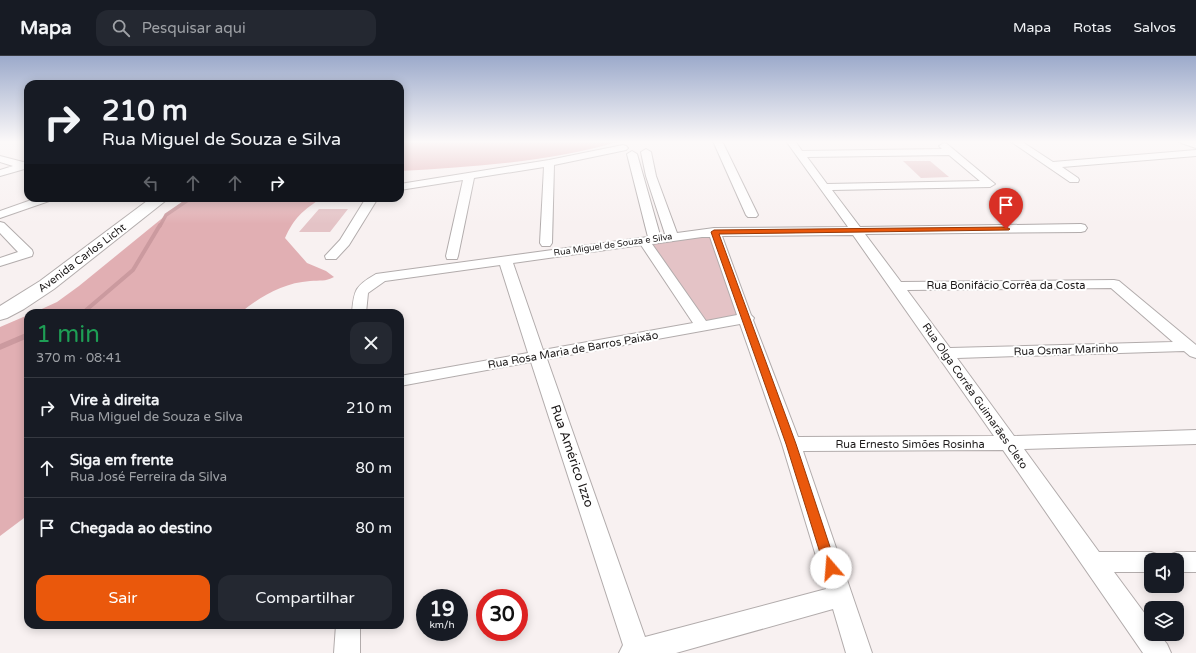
<!DOCTYPE html>
<html lang="pt">
<head>
<meta charset="utf-8">
<style>
  body { margin:0; font-family:"Varela Round",sans-serif; background:#242831; color:#f1f3f6; height:100vh; display:flex; flex-direction:column; font-size:15px; white-space:nowrap }
  * { box-sizing:border-box; margin:0 }
  p { font-size:13px; color:#9ea1a6 }
  .icon { flex:none; width:22px; height:22px; fill:none; stroke:currentColor; stroke-width:2; stroke-linecap:round; stroke-linejoin:round }
  .map { position:relative; flex:1; overflow:hidden }
  .drawer { position:absolute; left:24px; top:253px; width:380px; height:320px; display:flex; flex-direction:column; background:#171b24; border-radius:12px; box-shadow:0 2px 10px #0003 }
  .drawer>* { flex:none }
  .banner { position:absolute; left:24px; top:24px; width:380px; height:122px; border-radius:12px; box-shadow:0 2px 10px #0003; background:#171b24; color:#f1f3f6; overflow:hidden }
  .controls { position:absolute; left:1144px; top:497px; display:grid; gap:8px }
  .controls a { display:grid; place-items:center; width:40px; height:40px; border-radius:8px; background:#171b24; box-shadow:0 2px 10px #0003; font-size:20px }
  .speed { position:absolute; left:416px; top:533px; display:flex; gap:8px; font-size:20px; font-weight:700; text-align:center }
  .speed>* { display:grid; place-content:center; width:52px; height:52px; border-radius:50%; background:#171b24; box-shadow:0 2px 10px #0003; line-height:1 }
  .speed small { font-size:10px; font-weight:400 }
  .speed .limit { border:6px solid #d22; background:#fff; color:#111 }
  .pin { position:absolute; display:grid; place-items:center; width:34px; height:34px; color:#fff; margin:-41px -17px; border-radius:50% 50% 50% 0; rotate:-45deg; box-shadow:0 0 4px #0007 }
  .pin .icon { rotate:45deg }
  .me { position:absolute; width:44px; margin:-22px; rotate:342deg; stroke-linejoin:round; filter:drop-shadow(0 0 3px #0008) }
  .turn { display:flex; align-items:center; gap:14px; height:84px; padding:0 12px; font-size:18px }
  .turn .icon { width:52px; height:52px; stroke-width:2.5 }
  .turn b { display:block; font-size:28px; line-height:34px }
  .lanes { display:flex; align-items:center; height:38px; padding:0 12px; background:#0003; justify-content:center; gap:20px; direction:ltr }
  .lanes .off { opacity:.35 }
  .round { display:grid; place-items:center; flex:none; width:42px; height:42px; border-radius:12px; background:#242831 }
  .overview { display:flex; align-items:center; justify-content:space-between; height:68px; padding:0 12px }
  h1 { font-size:24px; font-weight:600; line-height:30px; color:#1e9e55 }
  .cta { display:flex; gap:8px; margin-top:auto; padding:8px 12px }
  .cta a { flex:1; height:46px; border-radius:12px; background:#ea580c; color:#fff; font-size:16px; font-weight:600; line-height:46px; text-align:center }
  .cta a+a { background:#242831; color:#f1f3f6 }
  ul { padding:0; list-style:none }
  li { display:flex; align-items:center; gap:12px; height:60px; padding:0 12px; border-top:1px solid #363941 }
  li div { flex:1 }
  li b { display:block; font-size:15px }
  li em { font-style:normal }
  header { display:flex; align-items:center; gap:24px; box-sizing:border-box; height:56px; padding:0 20px; background:#171b24; border-bottom:1px solid #363941 }
  header strong { font-size:19px }
  nav { display:flex; gap:22px; margin-inline-start:auto; font-size:14px }
  .search { width:280px; height:36px; background:#242831; display:flex; align-items:center; gap:10px; box-sizing:border-box; padding:0 14px; border-radius:12px; color:#9ea1a6; font-size:15px }
  .map>svg:first-child { display:block }
</style>
</head>
<body>
<header>
<strong>Mapa</strong>
<div class="search"><svg class="icon" aria-label="search" viewBox="0 0 24 24"><circle cx="10" cy="10" r="6"/><path d="M15 15l6 6"/></svg>Pesquisar aqui</div>
<nav><a>Mapa</a><a>Rotas</a><a>Salvos</a></nav>
</header>
<div class="map">
<svg width="1196" height="597" viewBox="0 0 1196 597">
  <rect width="100%" height="100%" fill="#f8f1f1"/>
  <path fill="#e4c3c6" d="M903 105H930L949 121 921 122Z
    M319 153H348L330 176H299Z
    M714 176 747 262 702 270 644 185Z"/>
  <path fill="#e1afb3" d="M400 85H621C550 106 474 111 400 115Z
    M187 142H322C303 154 294 162 285 182L307 207 326 215 334 221C325 226 320 224 310 225 283 227 261 240 240 257H33L57 246 79 230Z
    M28 259V459L0 480V271Z"/>
  <g fill="none" stroke-linecap="round" stroke-linejoin="round">
    <path stroke="#cb9a9f" stroke-width="3.5" d="M160 170 166 159 191 142"/>
    <path stroke="#cb9a9f" stroke-width="4" d="M80 257 85 255 133 214 160 169"/>
    <path stroke="#cb9a9f" stroke-width="5.5" d="M0 291 28 279"/>
    <defs>
      <path id="street" d="M713 85H722L758 159 756 161H748L746 159Z
        M786 85H795L802 95 942 93 939 90 944 87 947 88 995 128 990 131 832 134 860 171 1081 168 1085 169 1087 172 1085 175 1081 176 865 178 901 226 1114 224 1119 225 1196 289V302L1190 300 1184 295 957 302 1014 380 1196 374V388L1024 393 1099 496H1151L1159 499 1161 504H1151V516H1114L1151 566V578H1159L1167 588 1171 597H1143L1003 394 803 395 872 597H846L833 553 676 597H619L623 589 531 306 400 330V320L528 297 500 209 385 225 368 237 366 257H352C354 234 355 230 376 218L648 181 627 98 632 95 637 98 660 179 665 178 646 120 641 96 646 93 651 96 656 120 677 177 714 172 848 171ZM949 99 980 125 827 128 807 101ZM853 179 994 380 798 381 753 264 754 262 751 259 722 180ZM702 181H710L737 259 706 265 652 188ZM641 189 693 267 543 294 513 207ZM1111 232 1173 286 950 292 907 234ZM740 268 782 388 826 533 645 581 547 303Z
        M1010 85H1021L1053 106 1196 94V100L1062 111 1078 122 1079 124 1078 126H1070Z
        M1179 85 1196 86V92L1181 87Z
        M623 89 626 90 628 92 626 94 554 109 552 187 550 190H542L540 187 544 111 474 122 458 200 457 203H447L446 200 463 124 400 134V128L549 104Z
        M0 100 23 106 28 105V112L0 120V114L13 110 0 106Z
        M37 142H54L52 144 0 162V155Z
        M366 142H378L349 189 336 203H326L325 200 340 184Z
        M0 166 4 167 32 194 33 197 32 200 0 210V202L18 196 0 177Z
        M1177 496H1196V516H1177V504H1167L1169 499Z
        M336 569H360V597H334Z"/>
      <path id="secondary" d="M151 142H169L54 233 24 253 7 262 0 264V250L40 225Z"/>
    </defs>
    <use href="#street" stroke="#b2acac" stroke-width="2"/>
    <use href="#secondary" stroke="#b2acac" stroke-width="2"/>
    <use href="#street" fill="#fff" fill-rule="evenodd"/>
    <use href="#secondary" fill="#fff" fill-rule="evenodd"/>
  </g>
  <linearGradient id="sky" x2="0" y2="1"><stop stop-color="#9caacb"/><stop offset="0.51" stop-color="#fcf9f9"/><stop offset="1" stop-color="#fcf9f9" stop-opacity="0"/></linearGradient>
  <rect width="1196" height="168" fill="url(#sky)"/>
  <path fill="#ea580c" stroke="#983908" d="M1006 171 1010 173 1009 174 719 178 796 388 837 512 835 516 831 518 826 516 786 388 711 176 714 174Z"/>
  <g text-anchor="middle" dominant-baseline="central" stroke-width="4" stroke-linejoin="round" paint-order="stroke">
    <g font-size="9" fill="#1d1a1a" stroke="#fff">
      <text transform="translate(613 189) rotate(-8)">Rua Miguel de Souza e Silva</text>
    </g>
    <g font-size="11" fill="#1d1a1a" stroke="#fff">
      <text transform="translate(82 202) rotate(-37)">Avenida Carlos Licht</text>
      <text x="1006" y="229">Rua Bonifácio Corrêa da Costa</text>
      <text transform="translate(573 294) rotate(-10)">Rua Rosa Maria de Barros Paixão</text>
      <text transform="translate(1066 294) rotate(-2)">Rua Osmar Marinho</text>
      <text transform="translate(975 340) rotate(55)">Rua Olga Corrêa Guimarães Cleto</text>
      <text x="910" y="388">Rua Ernesto Simões Rosinha</text>
    </g>
    <g font-size="13" fill="#1d1a1a" stroke="#fff">
      <text transform="translate(572 400) rotate(71)">Rua Américo Izzo</text>
    </g>
  </g>
</svg>
<div class="controls">
<a><svg class="icon" aria-label="sound" viewBox="0 0 24 24"><path d="M4 9h4l5-4v14l-5-4H4zM17 9q2 3 0 6"/></svg></a>
<a><svg class="icon" aria-label="layers" viewBox="0 0 24 24"><path d="M12 4l9 5-9 5-9-5zM3 14l9 5 9-5"/></svg></a>
</div>
<div class="speed"><div>19<small>km/h</small></div><div class="limit">30</div></div>
<div class="pin" style="left:1006px;top:173px;background:#d93025"><svg class="icon" aria-label="arrive" viewBox="0 0 24 24"><path d="M6 21V4h12l-3 4 3 4H6"/></svg></div>
<svg class="me" style="left:831px;top:512px" viewBox="-20 -20 40 40"><circle r="19" fill="#fff"/><path d="M0-13L10 11 0 6-10 11z" fill="#ea580c"/></svg>
<div class="banner">
<div class="turn"><svg class="icon" aria-label="right" viewBox="0 0 24 24"><path d="M7 20v-9h11M14 6l5 5-5 5"/></svg><div><b>210 m</b>Rua Miguel de Souza e Silva</div></div>
<div class="lanes"><svg class="icon off" aria-label="left" viewBox="0 0 24 24"><path d="M17 20v-9H6M10 6l-5 5 5 5"/></svg><svg class="icon off" aria-label="ahead" viewBox="0 0 24 24"><path d="M12 20V5M6 11l6-6 6 6"/></svg><svg class="icon off" aria-label="ahead" viewBox="0 0 24 24"><path d="M12 20V5M6 11l6-6 6 6"/></svg><svg class="icon" aria-label="right" viewBox="0 0 24 24"><path d="M7 20v-9h11M14 6l5 5-5 5"/></svg></div>
</div>
<section class="drawer">
<div class="overview"><div><h1>1 min</h1><p>370 m · 08:41</p></div><a class="round"><svg class="icon" aria-label="close" viewBox="0 0 24 24"><path d="M6 6l12 12M18 6L6 18"/></svg></a></div>
<ul>
<li><svg class="icon" aria-label="right" viewBox="0 0 24 24"><path d="M7 20v-9h11M14 6l5 5-5 5"/></svg><div><b>Vire à direita</b><p>Rua Miguel de Souza e Silva</p></div><em>210 m</em></li>
<li><svg class="icon" aria-label="ahead" viewBox="0 0 24 24"><path d="M12 20V5M6 11l6-6 6 6"/></svg><div><b>Siga em frente</b><p>Rua José Ferreira da Silva</p></div><em>80 m</em></li>
<li><svg class="icon" aria-label="arrive" viewBox="0 0 24 24"><path d="M6 21V4h12l-3 4 3 4H6"/></svg><div><b>Chegada ao destino</b></div><em>80 m</em></li>
</ul>
<div class="cta"><a>Sair</a><a>Compartilhar</a></div>
</section>
</div>
</body>
</html>
